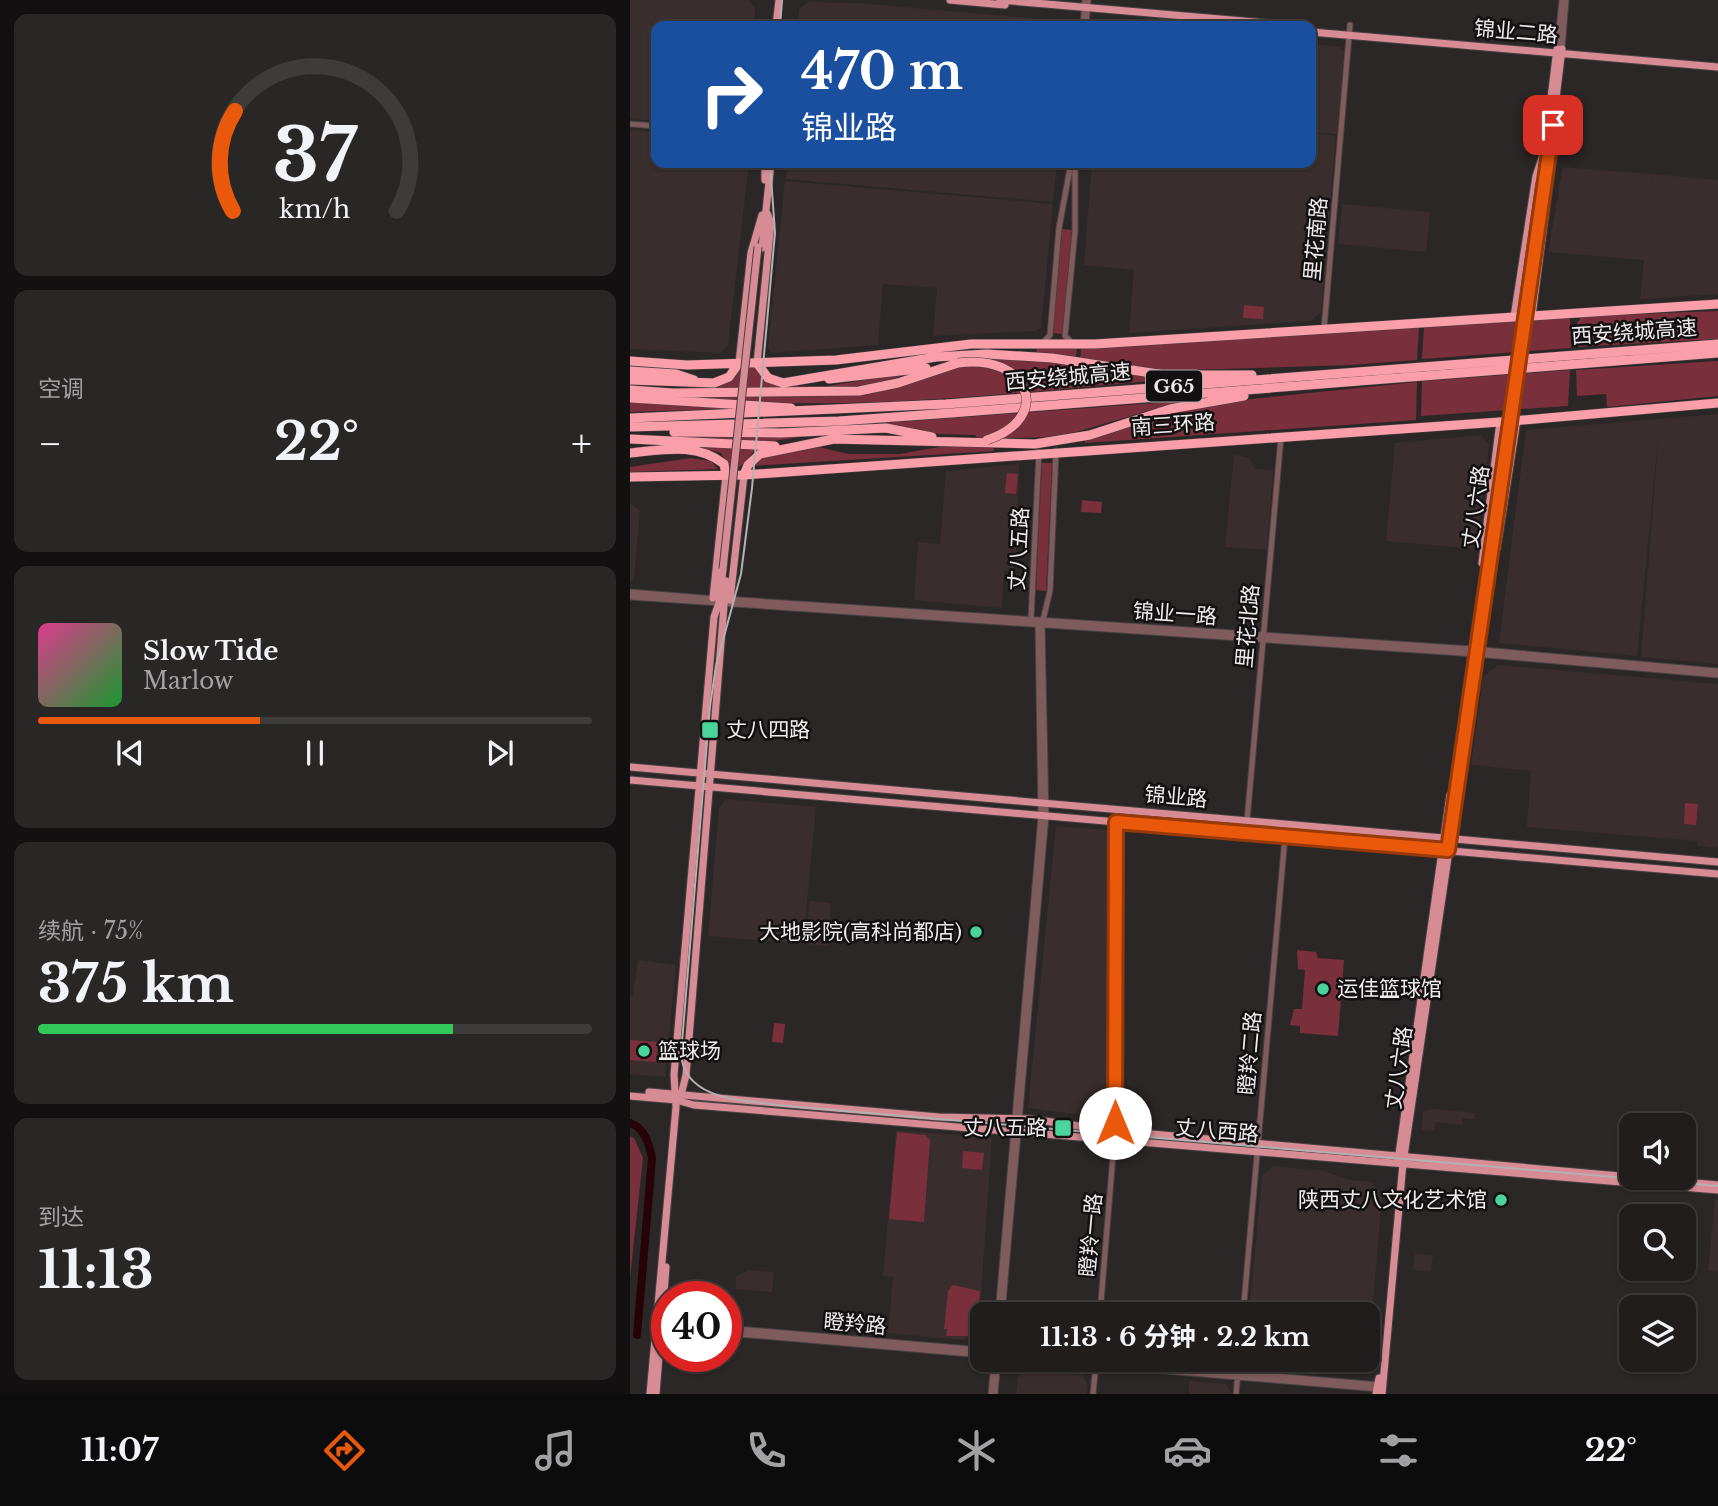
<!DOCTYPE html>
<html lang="zh">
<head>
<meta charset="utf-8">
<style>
	:root { --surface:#211d1d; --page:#292626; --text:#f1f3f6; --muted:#a2a2a4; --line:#3e3b3b; --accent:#ea580c }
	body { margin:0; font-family:"Libre Baskerville","Noto Sans SC",serif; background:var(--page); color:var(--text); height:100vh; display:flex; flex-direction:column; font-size:26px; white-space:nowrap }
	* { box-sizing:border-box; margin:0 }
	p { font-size:23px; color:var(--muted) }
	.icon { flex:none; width:38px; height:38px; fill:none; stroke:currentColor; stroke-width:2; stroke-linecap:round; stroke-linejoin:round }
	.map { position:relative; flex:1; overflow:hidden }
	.panel { display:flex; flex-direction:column; gap:14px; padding:14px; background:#121010; width:630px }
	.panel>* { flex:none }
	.top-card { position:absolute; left:21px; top:21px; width:665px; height:147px; border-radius:14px; box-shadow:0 2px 5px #0004,0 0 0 2px var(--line); background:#1a4fa0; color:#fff; overflow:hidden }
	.fabs { position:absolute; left:989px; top:1113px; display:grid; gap:14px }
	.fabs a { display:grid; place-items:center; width:77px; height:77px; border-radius:14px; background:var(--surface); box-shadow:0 2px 5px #0004,0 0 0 2px var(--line); font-size:35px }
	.speed { position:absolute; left:21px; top:1281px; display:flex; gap:14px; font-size:35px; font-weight:700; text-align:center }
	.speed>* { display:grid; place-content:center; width:91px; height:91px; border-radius:50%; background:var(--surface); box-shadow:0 2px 5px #0004,0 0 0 2px var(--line); line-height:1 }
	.speed .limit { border:10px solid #d22; background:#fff; color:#111 }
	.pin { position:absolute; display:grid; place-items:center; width:60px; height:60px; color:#fff; margin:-30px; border-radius:14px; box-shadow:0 4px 10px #0006 }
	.me { position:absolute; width:77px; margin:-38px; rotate:0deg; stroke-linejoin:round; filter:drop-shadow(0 0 5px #0008) }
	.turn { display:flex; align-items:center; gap:24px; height:147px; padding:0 35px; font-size:32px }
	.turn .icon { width:91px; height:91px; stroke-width:2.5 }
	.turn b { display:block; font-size:49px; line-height:60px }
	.big { font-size:52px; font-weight:700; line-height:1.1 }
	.panel .tile { flex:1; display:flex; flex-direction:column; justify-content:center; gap:10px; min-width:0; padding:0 24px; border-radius:14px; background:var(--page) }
	.panel .dial { align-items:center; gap:0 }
	.dial svg { height:182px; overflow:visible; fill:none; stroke:var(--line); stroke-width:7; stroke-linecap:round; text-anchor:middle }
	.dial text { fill:var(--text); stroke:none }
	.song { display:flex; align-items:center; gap:21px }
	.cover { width:84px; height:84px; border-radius:10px; background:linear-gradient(135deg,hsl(330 70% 55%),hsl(130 70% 35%)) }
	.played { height:7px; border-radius:4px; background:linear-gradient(90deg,var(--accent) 40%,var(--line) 40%) }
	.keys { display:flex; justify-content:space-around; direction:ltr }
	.heat { display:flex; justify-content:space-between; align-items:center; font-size:38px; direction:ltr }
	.charge { height:10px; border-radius:5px; background:linear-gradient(90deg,#34c759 75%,var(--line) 0) }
	.trip { position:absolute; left:340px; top:1302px; width:410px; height:70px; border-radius:14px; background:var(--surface); box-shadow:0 2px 5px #0004,0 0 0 2px var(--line); font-weight:700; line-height:70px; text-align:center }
	.menu { display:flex; height:112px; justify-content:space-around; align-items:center; background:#0d0c0c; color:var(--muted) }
	.menu .icon { width:49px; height:49px }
	.menu .on { color:var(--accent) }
	.menu b { font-size:32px; color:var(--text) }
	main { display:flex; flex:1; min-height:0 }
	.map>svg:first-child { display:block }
	.built { fill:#392d2e }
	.green { fill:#7a2f3c }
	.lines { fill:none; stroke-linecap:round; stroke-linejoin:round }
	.river { stroke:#280209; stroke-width:8 }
	.minor-casing { stroke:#474243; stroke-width:7 }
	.major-casing { stroke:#474243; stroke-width:9 }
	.highway-casing { stroke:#474243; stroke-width:10 }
	.minor { stroke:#805b5e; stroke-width:5 }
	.major { stroke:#d78b94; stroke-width:7 }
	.highway { stroke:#fa9ea9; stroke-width:9 }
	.tram { stroke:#b5b0b1; stroke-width:2 }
	.major-bridge-casing { stroke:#474243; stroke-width:9; stroke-linecap:butt }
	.highway-bridge-casing { stroke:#474243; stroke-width:10; stroke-linecap:butt }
	.major-bridge { stroke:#d78b94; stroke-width:7 }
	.highway-bridge { stroke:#fa9ea9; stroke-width:9 }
	.route-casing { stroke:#983908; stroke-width:18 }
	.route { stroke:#ea580c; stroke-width:12 }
	.poi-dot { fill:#4ad49c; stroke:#121010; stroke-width:2.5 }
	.labels { text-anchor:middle; stroke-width:5; stroke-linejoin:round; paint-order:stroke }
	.shield { fill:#121010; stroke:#ada9aa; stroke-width:2 }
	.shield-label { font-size:19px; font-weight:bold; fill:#efebec }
	.street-label { font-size:21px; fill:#efebec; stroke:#121010 }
	.poi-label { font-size:21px; fill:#efebec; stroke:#121010; text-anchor:start }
</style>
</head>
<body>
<main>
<section class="panel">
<div class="tile dial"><svg viewBox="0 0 100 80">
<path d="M14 69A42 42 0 1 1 86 69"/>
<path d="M14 69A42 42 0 0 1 15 25" stroke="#ea580c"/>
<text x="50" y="56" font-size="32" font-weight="700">37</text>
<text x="50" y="72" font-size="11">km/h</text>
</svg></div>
<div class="tile"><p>空调</p>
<div class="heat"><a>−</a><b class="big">22°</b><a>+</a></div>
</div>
<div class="tile">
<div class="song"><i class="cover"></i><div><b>Slow Tide</b><p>Marlow</p></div></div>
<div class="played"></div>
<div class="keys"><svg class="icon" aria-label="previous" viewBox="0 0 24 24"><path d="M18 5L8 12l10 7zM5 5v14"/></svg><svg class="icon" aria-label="pause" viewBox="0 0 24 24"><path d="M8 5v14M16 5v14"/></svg><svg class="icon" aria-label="next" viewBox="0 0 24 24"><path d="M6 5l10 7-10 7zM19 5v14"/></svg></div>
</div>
<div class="tile"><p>续航 · 75%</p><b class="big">375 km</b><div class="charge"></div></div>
<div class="tile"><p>到达</p><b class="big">11:13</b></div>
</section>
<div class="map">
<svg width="1088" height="1394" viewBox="0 0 1088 1394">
	<rect width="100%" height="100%" fill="#2c2727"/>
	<path class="built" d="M0 0H118L125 8 124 26H26V121L0 119Z
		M179 2 227 3 401 18 417 24 437 26H168L169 9Z
		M681 44 709 47 714 52 707 134 681 132Z
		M0 129 26 132V163H119L98 344 91 353 0 349Z
		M681 133 706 136 691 313 680 321 499 333 504 270 454 265 462 163H681Z
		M157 163H427L423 202 156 179Z
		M933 167 1021 174V182L1022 174 1088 180V294L1010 299 1014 260 918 252Z
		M155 181 423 204 411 328 406 331 303 336 307 288 253 284 248 345 141 353 138 347Z
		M712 204 800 212 796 252 708 244Z
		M1088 414V664L1011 657 1029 430 1007 656 869 643 896 430Z
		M851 435 859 445 846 549 756 541 765 443Z
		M604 455 618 457 625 469 643 470 637 550 595 547Z
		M389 464 386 550 383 571H374L372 608 284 600 288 542 310 544 316 471Z
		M0 504 10 510 4 579 0 582Z
		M868 665 1088 684V848L1068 846V841L897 827 901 771 841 765 853 677Z
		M96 799 186 807 173 944 78 936 89 808Z
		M426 826 477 830 480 840 478 1118 398 1108Z
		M179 901 201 903 197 946 176 944Z
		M8 960 46 965 35 1077 0 1074V997L3 996Z
		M802 1109 845 1113 844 1119 833 1118 832 1125 805 1122 804 1131 792 1130 793 1112Z
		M266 1130 362 1138 348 1335 332 1340 258 1333 263 1277 253 1276Z
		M644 1166 693 1171 720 1180 741 1182 752 1195 738 1362 726 1374 623 1365 619 1360H737V1314H619L632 1176Z
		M1085 1200H1088V1272L1078 1271Z
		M785 1254 803 1255 801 1272 783 1270Z
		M118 1270 144 1272 142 1292 106 1289V1277Z
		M396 1371 452 1375 458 1386 457 1394H386L388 1377Z
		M559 1381 596 1384 602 1394H559Z"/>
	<path class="green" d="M432 229 442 230 433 334 422 333Z
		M614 305 634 307 633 319 613 318Z
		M1088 311V339L946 347 947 323 952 316Z
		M940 318 941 348 792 359 794 327Z
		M786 327 789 328 787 360 720 365 525 371 450 359 451 349Z
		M407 349H447L444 372 458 376 471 375 472 369 543 379C381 393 215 414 52 397L230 392 335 356 405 358Z
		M1088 361V396L977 407 976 394 947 396 946 370Z
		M111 368H125L138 382 156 386H198L278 373C229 397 107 388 48 389 77 384 90 394 111 368Z
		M940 370 938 406 791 416 792 381Z
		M787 382 786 420 455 443V438L573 404Z
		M0 401 119 408 0 412Z
		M552 401 446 432 418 437 348 439 345 435 310 434 239 424Z
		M174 436C138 444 106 443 69 437Z
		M65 446 126 449 110 467 98 464 91 453Z
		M363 446 364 451 121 466 132 457 189 447 218 454H270L309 447Z
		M61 458 81 461 88 469 0 472V467Z
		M412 463H422L416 591 406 590Z
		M377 473 388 474 386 494 375 493Z
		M452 500 472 502 471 513 451 512Z
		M1055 803 1068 804 1066 825 1054 824Z
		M667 950 686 952 688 958 714 960 708 1036 670 1033V1026L660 1025 664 1009H672L675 970 668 969Z
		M144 1023 155 1024 153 1043 142 1042Z
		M0 1040 28 1042 26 1062 0 1060Z
		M267 1132 295 1135 300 1140 294 1222 259 1219Z
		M0 1136 4 1138 13 1158 0 1278Z
		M333 1151 354 1153 352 1170 332 1168Z
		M323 1285 350 1291 347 1326 341 1336H316L317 1329H314L318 1291Z"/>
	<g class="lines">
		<path class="river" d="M0 1123C15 1128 19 1144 22 1158L7 1335"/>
		<g class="minor-casing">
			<path id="minor" d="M453 26 455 0
				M456 26 458 0
				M927 48 932 0
				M932 49 936 0
				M0 124 26 126
				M694 329 720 25
				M412 344 420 335 429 228 441 163
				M443 344 435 336 445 231V163
				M0 592 87 599
				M0 597 845 654 1088 675
				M96 599 842 649 1088 671
				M617 821 651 437
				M368 1314 411 816 408 624 401 619 409 452
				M372 1314 416 816 412 624 420 591 426 451
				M470 1314 485 1131 486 822
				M613 1314 655 837
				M96 1328 352 1350
				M96 1333 352 1355
				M407 1360 749 1389
				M461 1360 750 1385
				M361 1394 364 1360
				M365 1394 368 1360
				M463 1394 466 1363
				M606 1394 609 1360"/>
		</g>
		<g class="major-casing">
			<path id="major" d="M320 0 375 5
				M370 0 671 26
				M146 26 149 0
				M681 32 1088 67
				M914 155 927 49
				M919 155 932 49
				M135 163V180
				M132 248 141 163
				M902 316 922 163 920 152
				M884 317 906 176 914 152
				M109 363 121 253 132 215
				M127 363 141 223 137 213
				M867 548 887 420
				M852 563 870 422
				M83 598 96 475
				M100 600 114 475
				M841 658 857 559
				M0 767 1088 862
				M0 780 1088 874
				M19 1092 309 1117 401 1119 477 1130 1001 1177
				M51 1095 56 1075 96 581
				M0 1096 46 1100 64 1105 1088 1190
				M768 1161 820 795
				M1006 1178 1088 1185
				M20 1394 46 1107 44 1075 84 617 89 603 93 569
				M26 1394 36 1267
				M746 1394 749 1378
				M752 1394 773 1163 862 559"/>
		</g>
		<g class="highway-casing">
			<path id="highway" d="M0 361 57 365 206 360 341 344H465L1088 304
				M127 363 138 378 153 383 306 357 357 354 422 358 535 375H622
				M0 371 46 374 64 380
				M199 379 296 368
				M0 380 84 383 99 377 109 363
				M0 390 43 393 229 391 268 383 328 363
				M0 398 161 408
				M0 418 316 404 1088 344
				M0 427 209 421 321 413 1088 353
				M44 432 151 433 256 428 302 437
				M0 439 145 446
				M0 453C32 450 67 442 94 464L96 475
				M114 475 118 465 130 454 204 439 405 444 460 435 540 409 614 396
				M0 477 114 475 870 422 1088 403"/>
		</g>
		<use href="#minor" class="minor"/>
		<use href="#major" class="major"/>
		<use href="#highway" class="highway"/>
		<path class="tram" d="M150 26 152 0
			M140 163 145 233 122 488 111 574 86 666 80 706 51 1054C55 1103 119 1100 157 1106L1088 1186"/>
		<g class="major-bridge-casing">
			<path id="major-bridge" d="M857 559 910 183
				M862 559 915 183
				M93 569 128 247"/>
		</g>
		<g class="highway-bridge-casing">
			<path id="highway-bridge" d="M328 363C399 353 424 418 357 440"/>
		</g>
		<use href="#major-bridge" class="major-bridge"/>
		<use href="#highway-bridge" class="highway-bridge"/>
	</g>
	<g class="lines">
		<g class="route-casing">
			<path id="route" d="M485 1123 486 822 818 850 923 125"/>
		</g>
		<use href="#route" class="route"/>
	</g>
	<g class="poi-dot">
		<rect x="71" y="721" width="18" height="18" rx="3.5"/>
		<circle cx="346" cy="932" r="7"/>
		<circle cx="693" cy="989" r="7"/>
		<circle cx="14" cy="1051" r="7"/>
		<rect x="424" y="1119" width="18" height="18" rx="3.5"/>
		<circle cx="871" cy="1200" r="7"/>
	</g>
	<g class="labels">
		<rect class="shield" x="516" y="370.5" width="56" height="31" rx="5"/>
		<g class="shield-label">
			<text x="544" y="393">G65</text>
		</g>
		<g class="street-label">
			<text transform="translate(886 32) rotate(5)" y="7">锦业二路</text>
			<text transform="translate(686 239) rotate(-85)" y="7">里花南路</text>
			<text transform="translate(1004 332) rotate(-4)" y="7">西安绕城高速</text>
			<text transform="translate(438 377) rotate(-5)" y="7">西安绕城高速</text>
			<text transform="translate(543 425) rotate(-4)" y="7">南三环路</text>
			<text transform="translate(846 507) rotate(-82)" y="7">丈八六路</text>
			<text transform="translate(389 549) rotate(-87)" y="7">丈八五路</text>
			<text transform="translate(545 614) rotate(4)" y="7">锦业一路</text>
			<text transform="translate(618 626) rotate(-85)" y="7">里花北路</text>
			<text transform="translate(546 797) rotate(5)" y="7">锦业路</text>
			<text transform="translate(620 1053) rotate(-85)" y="7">瞪羚二路</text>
			<text transform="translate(769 1068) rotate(-82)" y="7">丈八六路</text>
			<text transform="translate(587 1131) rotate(5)" y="7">丈八西路</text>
			<text transform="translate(461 1235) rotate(-85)" y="7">瞪羚一路</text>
			<text transform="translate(225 1324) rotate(5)" y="7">瞪羚路</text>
		</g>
		<g class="poi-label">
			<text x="96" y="737">丈八四路</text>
			<text x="332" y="939" text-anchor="end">大地影院(高科尚都店)</text>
			<text x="707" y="996">运佳篮球馆</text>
			<text x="28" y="1058">篮球场</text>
			<text x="417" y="1135" text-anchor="end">丈八五路</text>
			<text x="857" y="1207" text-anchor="end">陕西丈八文化艺术馆</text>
		</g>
	</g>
</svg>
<div class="fabs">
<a><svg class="icon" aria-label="sound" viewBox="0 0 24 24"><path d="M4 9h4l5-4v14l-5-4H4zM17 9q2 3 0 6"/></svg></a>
<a><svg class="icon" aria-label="search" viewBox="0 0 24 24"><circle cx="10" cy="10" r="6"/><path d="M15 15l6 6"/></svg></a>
<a><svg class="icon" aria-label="layers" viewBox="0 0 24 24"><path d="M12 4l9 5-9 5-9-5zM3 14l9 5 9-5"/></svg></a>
</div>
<div class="speed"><div class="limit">40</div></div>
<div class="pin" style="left:923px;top:125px;background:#d93025"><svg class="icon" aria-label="arrive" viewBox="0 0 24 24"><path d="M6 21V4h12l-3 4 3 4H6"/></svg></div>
<svg class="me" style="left:485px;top:1123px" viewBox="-20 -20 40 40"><circle r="19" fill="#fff"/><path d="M0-13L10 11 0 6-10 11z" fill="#ea580c"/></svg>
<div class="trip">11:13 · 6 分钟 · 2.2 km</div>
<div class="top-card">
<div class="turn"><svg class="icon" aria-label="right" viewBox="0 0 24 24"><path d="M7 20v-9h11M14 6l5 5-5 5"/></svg><div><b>470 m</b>锦业路</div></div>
</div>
</div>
</main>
<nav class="menu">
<b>11:07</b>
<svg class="icon on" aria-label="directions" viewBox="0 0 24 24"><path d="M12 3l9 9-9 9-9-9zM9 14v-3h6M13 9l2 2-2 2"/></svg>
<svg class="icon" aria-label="music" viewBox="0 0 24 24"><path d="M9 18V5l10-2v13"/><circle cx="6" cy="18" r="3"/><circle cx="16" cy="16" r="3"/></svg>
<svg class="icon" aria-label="phone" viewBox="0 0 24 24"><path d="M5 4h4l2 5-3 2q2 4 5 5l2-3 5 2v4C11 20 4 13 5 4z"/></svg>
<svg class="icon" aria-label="climate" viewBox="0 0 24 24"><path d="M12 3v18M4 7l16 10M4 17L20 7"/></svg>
<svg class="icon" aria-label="car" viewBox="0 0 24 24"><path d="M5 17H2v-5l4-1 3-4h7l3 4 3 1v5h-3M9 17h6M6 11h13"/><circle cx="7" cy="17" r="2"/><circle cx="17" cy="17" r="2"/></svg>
<svg class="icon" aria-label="filters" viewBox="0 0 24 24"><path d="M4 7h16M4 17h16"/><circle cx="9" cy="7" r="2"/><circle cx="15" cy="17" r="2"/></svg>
<b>22°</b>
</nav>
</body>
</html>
